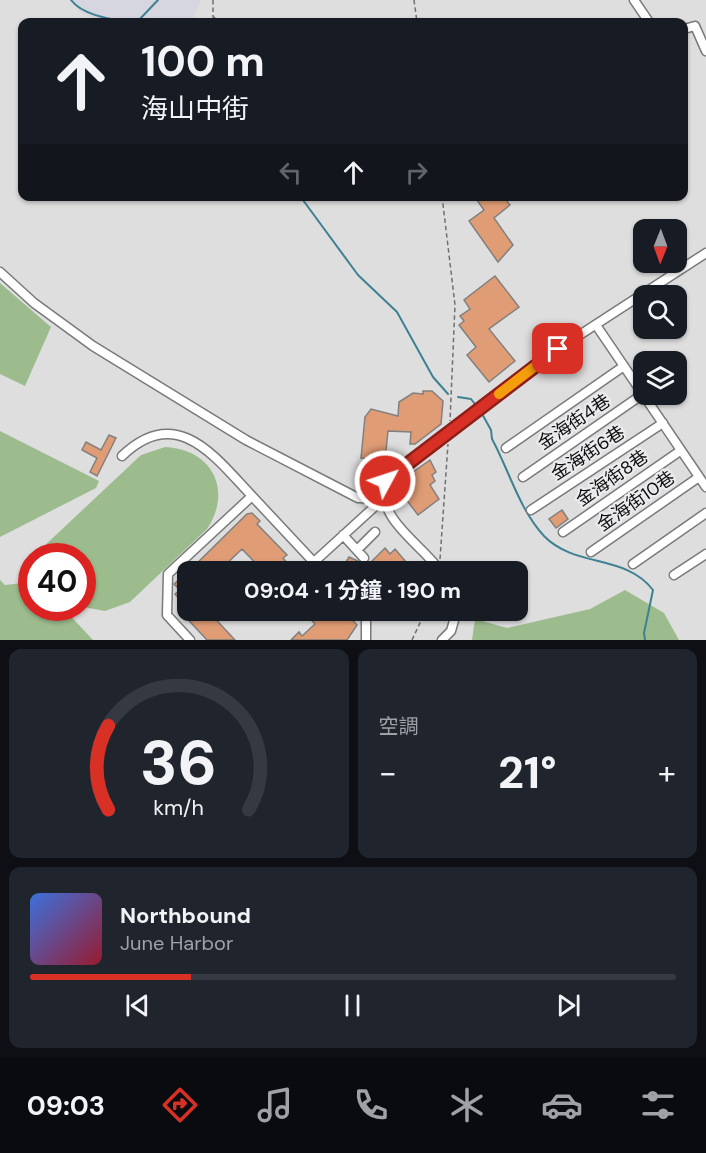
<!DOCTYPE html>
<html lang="zh-TW">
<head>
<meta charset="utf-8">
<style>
	:root { --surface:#171b24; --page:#20242c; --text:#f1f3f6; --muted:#9ea1a6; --line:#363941; --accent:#d93025 }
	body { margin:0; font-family:"DM Sans","Noto Sans TC",sans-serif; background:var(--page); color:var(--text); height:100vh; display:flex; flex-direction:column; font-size:22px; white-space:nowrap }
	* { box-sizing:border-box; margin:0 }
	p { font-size:20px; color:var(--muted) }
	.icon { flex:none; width:33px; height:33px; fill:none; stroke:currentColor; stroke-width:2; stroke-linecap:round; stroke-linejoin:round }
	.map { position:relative; height:640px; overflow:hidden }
	.panel { display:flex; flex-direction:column; gap:9px; padding:9px; background:#0d0f14; flex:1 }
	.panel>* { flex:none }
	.banner { position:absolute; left:18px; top:18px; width:670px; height:183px; border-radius:12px; box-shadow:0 2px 4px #0004; background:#171b24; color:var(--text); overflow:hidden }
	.needle { width:39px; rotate:181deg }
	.tools { position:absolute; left:633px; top:219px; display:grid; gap:12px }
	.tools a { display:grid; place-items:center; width:54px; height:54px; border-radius:12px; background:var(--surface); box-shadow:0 2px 4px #0004; font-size:30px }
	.speed { position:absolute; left:18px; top:543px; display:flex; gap:12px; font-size:30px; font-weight:700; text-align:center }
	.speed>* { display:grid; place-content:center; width:78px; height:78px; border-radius:50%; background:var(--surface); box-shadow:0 2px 4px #0004; line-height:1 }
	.speed .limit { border:9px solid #d22; background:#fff; color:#111 }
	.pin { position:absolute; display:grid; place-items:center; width:51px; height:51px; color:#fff; margin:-26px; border-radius:12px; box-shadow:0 3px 9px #0006 }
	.me { position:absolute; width:66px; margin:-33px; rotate:50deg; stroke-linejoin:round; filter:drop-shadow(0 0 4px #0008) }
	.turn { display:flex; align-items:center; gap:21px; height:126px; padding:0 24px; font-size:27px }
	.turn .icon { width:78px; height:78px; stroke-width:2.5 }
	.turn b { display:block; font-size:42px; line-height:51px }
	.lanes { display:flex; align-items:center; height:57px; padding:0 24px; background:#0003; justify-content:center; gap:30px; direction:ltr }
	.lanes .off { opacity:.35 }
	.big { font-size:45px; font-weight:700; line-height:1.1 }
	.panel .widget { flex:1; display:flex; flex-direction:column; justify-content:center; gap:9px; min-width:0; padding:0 21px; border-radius:12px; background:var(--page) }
	.panel .dial { align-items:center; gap:0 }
	.dial svg { height:156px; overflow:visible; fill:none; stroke:var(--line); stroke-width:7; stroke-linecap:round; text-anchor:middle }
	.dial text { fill:var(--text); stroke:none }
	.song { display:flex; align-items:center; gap:18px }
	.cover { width:72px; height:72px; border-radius:9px; background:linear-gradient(135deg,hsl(220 70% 55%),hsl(350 70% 35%)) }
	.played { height:6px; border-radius:3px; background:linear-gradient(90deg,var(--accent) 25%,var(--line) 25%) }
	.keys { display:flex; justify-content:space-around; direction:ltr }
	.heat { display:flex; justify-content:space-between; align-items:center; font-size:33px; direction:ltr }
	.panel .tiles { flex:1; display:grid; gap:9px; grid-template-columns:1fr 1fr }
	.widget:last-child { grid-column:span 2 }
	.trip { position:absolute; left:177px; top:561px; width:351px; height:60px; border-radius:12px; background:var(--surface); box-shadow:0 2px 4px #0004; font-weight:700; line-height:60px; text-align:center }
	.dock { display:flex; height:96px; justify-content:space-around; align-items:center; background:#090b0e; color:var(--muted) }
	.dock .icon { width:42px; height:42px }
	.dock .current { color:var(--accent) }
	.dock b { font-size:27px; color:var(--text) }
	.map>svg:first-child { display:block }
	.built { fill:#d5d6df }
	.green { fill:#9dbc8e }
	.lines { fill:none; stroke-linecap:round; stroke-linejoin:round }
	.stream { stroke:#3e8192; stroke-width:2 }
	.building { fill:#df9c75; stroke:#82807f; stroke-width:1.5 }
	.minor-casing { stroke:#78797a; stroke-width:11 }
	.path { stroke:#707070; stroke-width:1.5; stroke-dasharray:4.5 3; stroke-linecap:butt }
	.minor { stroke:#fff; stroke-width:8 }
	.route-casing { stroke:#8d1f18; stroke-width:15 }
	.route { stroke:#d93025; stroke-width:10 }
	.slow { stroke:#f59e0b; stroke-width:10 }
	.labels { text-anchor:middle; stroke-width:4.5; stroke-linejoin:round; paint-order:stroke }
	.street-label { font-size:18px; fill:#0e0e0e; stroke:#ebebed }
</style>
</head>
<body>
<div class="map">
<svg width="706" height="640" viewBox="0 0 706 640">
	<rect width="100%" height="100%" fill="#dededf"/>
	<path class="built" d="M71 0H201L191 22H103L80 12Z"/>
	<path class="green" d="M0 283 51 327 25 386 0 374Z
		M0 431 99 481 96 488 0 537Z
		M165 447C212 449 233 490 207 529L130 602 105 611 83 607 82 556H52V552L48 556 41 549 141 455Z
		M0 580 5 585 31 582 32 608H63L93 640H0Z
		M625 590 664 613 679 640H472L475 619 507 628 590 609Z"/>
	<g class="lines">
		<path class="stream" d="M71 0C82 15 110 19 127 22
			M137 22 158 0
			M300 196 358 275 397 312 433 377 448 394
			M458 397 471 399 478 408
			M481 412 491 430 492 439C509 470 519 509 544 536 575 568 626 554 653 590L644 633 645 640"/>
	</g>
	<path class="building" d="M474 196H503L510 205 494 218 513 245 498 262 469 221 484 210Z
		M495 276 519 307 489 329 515 361 489 382 467 355 476 347 459 325 464 321 460 316 470 309 464 300Z
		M423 391H432L443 401 441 424 415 444H410L411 432 388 431 385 460 361 458 365 417 371 409 398 416 399 402 413 393 423 394Z
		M109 435 116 438 97 476 90 472 97 458 82 450 86 442 101 450Z
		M430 460 436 472 432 475 435 481 430 485 439 499 418 515 395 485Z
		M562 510 568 519 556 528 549 519Z
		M252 513 260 521 257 524 287 555 283 558 295 572H264L242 549 218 572H188L247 514Z
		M385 548 390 554 395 549 412 569 409 572H361Z
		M349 557 358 561 361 572H340Z
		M188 572V610H207L235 640H207L179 610 184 604 175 594 180 590 174 584Z
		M302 610H323L326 614 329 610H343L357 625 347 640H291L299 632 302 636 315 624Z"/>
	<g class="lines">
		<g class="minor-casing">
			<path id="minor" d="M634 0 649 22
				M684 29 695 26 706 51
				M0 272 34 303 93 346 246 440 358 498 383 499
				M596 325 706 487
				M506 448 624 366
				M122 456C177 403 215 457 252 496
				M523 477 643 394
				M531 510 663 423
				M563 532 680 451
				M343 535 364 558
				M357 550 375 532
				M591 552 699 477
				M314 562 383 499
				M633 564 706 513
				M441 572C421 543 376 520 385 481L558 349 706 253
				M674 575 706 554
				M360 610 366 618V640
				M190 640 167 615 168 574 252 496 323 572
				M442 640 451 631 457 610"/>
		</g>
		<path class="path" d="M213 0V17L224 22
			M414 0 417 22
			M442 196 455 305 450 421
			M440 559 448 444
			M412 640 426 610"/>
		<use href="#minor" class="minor"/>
	</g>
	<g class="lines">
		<g class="route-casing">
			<path id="route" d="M385 481 558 349"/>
		</g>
		<use href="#route" class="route"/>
		<path class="slow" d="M499 394 534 367"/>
	</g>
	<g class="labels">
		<g class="street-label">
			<text transform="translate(574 422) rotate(-34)" y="6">金海街4巷</text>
			<text transform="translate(588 453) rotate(-33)" y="6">金海街6巷</text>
			<text transform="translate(612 478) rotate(-35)" y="6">金海街8巷</text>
			<text transform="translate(636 501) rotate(-35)" y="6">金海街10巷</text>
		</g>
	</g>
</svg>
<div class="tools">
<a><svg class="needle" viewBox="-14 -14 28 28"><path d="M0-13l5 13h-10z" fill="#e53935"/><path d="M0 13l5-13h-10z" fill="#9ea1a6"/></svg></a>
<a><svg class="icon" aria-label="search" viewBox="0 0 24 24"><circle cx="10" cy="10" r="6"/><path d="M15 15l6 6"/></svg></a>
<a><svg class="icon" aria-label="layers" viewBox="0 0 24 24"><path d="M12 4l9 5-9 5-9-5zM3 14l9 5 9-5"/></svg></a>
</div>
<div class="speed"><div class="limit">40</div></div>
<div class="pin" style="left:558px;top:349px;background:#d93025"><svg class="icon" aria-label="arrive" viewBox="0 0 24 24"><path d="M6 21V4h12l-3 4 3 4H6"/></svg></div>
<svg class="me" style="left:385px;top:481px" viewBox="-20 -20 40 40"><circle r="17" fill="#d93025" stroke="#fff" stroke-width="3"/><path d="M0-11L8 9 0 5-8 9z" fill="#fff"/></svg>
<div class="trip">09:04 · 1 分鐘 · 190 m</div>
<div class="banner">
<div class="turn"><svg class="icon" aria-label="ahead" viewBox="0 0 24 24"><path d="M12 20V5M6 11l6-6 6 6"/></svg><div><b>100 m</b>海山中街</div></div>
<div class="lanes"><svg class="icon off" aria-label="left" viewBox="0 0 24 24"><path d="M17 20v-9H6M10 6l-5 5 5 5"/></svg><svg class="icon" aria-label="ahead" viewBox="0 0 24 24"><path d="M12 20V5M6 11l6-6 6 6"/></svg><svg class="icon off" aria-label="right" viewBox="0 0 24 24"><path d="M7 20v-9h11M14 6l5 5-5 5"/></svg></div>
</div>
</div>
<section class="panel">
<div class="tiles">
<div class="widget dial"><svg viewBox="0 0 100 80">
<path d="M14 69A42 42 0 1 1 86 69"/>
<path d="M14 69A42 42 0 0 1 14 26" stroke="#d93025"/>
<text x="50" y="56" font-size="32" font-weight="700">36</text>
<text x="50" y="72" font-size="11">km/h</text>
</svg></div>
<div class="widget"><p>空調</p>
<div class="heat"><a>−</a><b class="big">21°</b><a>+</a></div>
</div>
<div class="widget">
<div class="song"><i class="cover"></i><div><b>Northbound</b><p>June Harbor</p></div></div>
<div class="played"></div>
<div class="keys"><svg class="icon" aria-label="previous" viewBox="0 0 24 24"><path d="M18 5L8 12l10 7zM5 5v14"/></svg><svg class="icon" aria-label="pause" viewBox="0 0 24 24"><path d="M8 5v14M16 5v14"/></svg><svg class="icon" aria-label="next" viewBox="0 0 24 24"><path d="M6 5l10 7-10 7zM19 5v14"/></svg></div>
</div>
</div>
</section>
<nav class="dock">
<b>09:03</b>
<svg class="icon current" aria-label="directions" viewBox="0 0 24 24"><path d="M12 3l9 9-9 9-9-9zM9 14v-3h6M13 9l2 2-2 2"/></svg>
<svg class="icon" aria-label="music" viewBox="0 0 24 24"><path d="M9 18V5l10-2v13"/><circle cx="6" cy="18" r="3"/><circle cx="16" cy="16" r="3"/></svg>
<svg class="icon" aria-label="phone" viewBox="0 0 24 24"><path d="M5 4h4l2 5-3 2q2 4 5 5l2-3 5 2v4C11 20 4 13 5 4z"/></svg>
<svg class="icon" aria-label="climate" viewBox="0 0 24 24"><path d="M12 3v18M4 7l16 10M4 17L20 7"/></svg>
<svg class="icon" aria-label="car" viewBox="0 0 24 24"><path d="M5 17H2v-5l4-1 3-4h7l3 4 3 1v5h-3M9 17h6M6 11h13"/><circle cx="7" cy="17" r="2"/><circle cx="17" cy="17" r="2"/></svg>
<svg class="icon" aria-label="filters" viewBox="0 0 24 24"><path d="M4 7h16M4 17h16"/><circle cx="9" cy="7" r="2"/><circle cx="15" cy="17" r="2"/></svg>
</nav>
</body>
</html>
